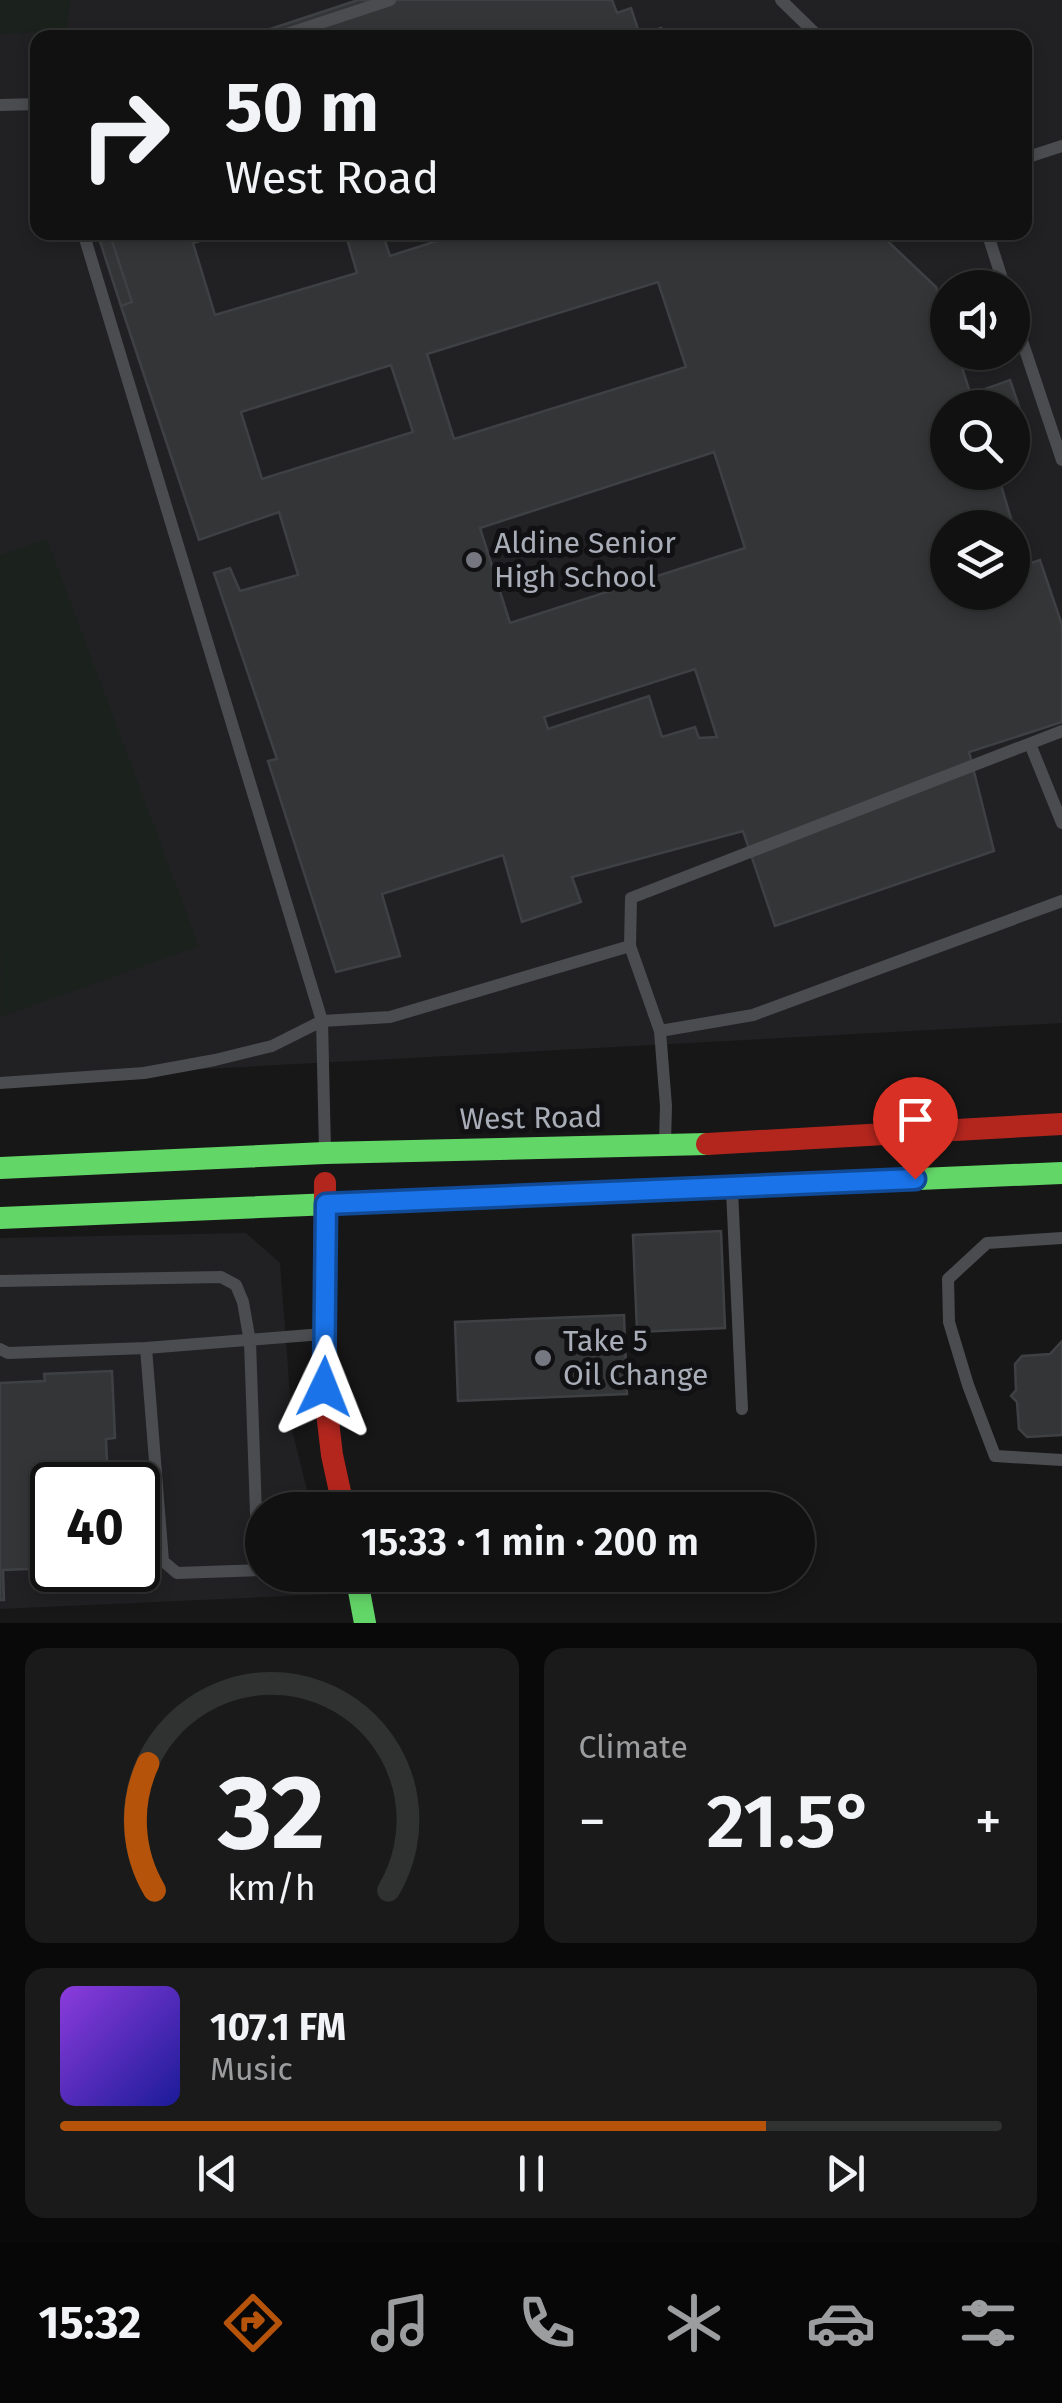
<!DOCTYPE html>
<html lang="en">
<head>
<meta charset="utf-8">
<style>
	:root { --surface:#111; --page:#1a1a1a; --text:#f1f3f6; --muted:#9c9d9f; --line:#303131; --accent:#b45309 }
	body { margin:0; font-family:"Fira Sans",sans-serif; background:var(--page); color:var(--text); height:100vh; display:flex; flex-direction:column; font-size:38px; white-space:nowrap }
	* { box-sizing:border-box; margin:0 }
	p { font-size:32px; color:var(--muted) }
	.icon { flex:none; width:55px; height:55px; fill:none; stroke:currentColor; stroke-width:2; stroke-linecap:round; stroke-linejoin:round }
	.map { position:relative; height:1623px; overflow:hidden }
	.details { display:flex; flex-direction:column; gap:25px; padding:25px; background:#090909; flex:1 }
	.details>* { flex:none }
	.top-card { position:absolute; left:30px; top:30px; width:1002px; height:210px; border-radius:20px; box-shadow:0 5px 15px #0003,0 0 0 2px var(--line); background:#111; color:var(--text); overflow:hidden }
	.buttons { position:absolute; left:930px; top:270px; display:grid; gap:20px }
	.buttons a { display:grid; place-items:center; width:100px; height:100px; border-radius:50%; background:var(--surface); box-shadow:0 5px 15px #0003,0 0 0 2px var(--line); font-size:50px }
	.speed { position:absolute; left:30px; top:1462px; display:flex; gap:20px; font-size:50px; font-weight:700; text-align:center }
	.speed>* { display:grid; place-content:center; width:130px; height:130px; border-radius:50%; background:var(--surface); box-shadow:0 5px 15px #0003,0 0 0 2px var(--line); line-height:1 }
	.speed .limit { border:5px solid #111; border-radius:15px; background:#fff; color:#111 }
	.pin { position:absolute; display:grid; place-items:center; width:85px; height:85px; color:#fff; margin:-102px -42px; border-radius:50% 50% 50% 0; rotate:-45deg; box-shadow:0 0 10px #0007 }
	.pin .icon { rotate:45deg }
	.me { position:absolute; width:110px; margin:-55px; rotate:2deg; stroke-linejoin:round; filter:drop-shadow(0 0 8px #0008) }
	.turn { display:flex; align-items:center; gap:35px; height:210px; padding:0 30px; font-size:45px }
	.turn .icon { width:130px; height:130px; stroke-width:2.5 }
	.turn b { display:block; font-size:70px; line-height:85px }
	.big { font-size:75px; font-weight:600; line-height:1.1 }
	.details .widget { flex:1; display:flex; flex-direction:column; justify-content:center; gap:15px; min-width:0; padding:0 35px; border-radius:20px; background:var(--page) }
	.details .dial { align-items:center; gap:0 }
	.dial svg { height:260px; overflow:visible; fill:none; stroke:var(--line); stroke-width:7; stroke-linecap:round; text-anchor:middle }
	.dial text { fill:var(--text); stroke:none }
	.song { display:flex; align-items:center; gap:30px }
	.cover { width:120px; height:120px; border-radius:15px; background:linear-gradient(135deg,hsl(270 70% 55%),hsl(240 70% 35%)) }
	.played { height:10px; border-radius:5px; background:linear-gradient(90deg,var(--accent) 75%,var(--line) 75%) }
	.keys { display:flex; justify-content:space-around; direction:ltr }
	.heat { display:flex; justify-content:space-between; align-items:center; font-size:55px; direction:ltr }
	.details .tiles { flex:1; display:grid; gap:25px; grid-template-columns:1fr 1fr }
	.widget:last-child { grid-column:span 2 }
	.trip { position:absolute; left:245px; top:1492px; width:570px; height:100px; border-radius:50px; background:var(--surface); box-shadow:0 5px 15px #0003,0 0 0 2px var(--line); font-weight:600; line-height:100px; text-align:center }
	.dock { display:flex; height:160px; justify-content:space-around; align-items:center; background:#070707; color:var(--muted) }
	.dock .icon { width:70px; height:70px }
	.dock .selected { color:var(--accent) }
	.dock b { font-size:45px; color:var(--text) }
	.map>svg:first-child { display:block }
	.built { fill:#212124; fill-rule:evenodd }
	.green { fill:#1b211c }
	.building { fill:#343537; stroke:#3f4043; stroke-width:2.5; fill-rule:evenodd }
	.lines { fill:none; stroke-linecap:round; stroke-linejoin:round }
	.lane { stroke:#4b4c50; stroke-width:12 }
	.fast { stroke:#63d668; stroke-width:22 }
	.jam { stroke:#b3261e; stroke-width:22 }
	.route-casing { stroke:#114b97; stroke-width:25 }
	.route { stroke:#1a73e8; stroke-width:18 }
	.poi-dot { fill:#757880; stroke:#111113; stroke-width:4 }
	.labels { text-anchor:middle; stroke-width:10; stroke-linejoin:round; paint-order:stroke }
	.poi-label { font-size:30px; fill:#a8adb8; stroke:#111113; text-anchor:start }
	.street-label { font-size:30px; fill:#a8adb8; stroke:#111113 }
</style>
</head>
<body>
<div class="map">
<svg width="1062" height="1623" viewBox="0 0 1062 1623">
	<rect width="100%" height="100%" fill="#171717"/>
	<path class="built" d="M0 0H1062V1023L0 1080ZM38 38H1025V232H38ZM948 288H1012V352H948ZM948 408H1012V472H948ZM948 528H1012V592H948Z
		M246 1233 280 1263 293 1434 312 1510H262V1575H328L333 1594 0 1609V1238ZM52 1485H138V1570H52Z"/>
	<path class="green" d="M0 0H71L66 31 0 34Z
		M47 539 199 946 1 1017 0 555Z"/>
	<path class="building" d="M358 0H397L282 38H243Z
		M397 0H612L617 13 631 8 640 35 661 28 671 38H282Z
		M97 232H109L132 302 121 306Z
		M109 232H229L193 243 215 315 357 273 345 232H382L390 256 465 232H878L936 287 948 322V352H957L975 408H948V472H997L1025 565 1040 560 1062 625V722L969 752 994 851 775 926 743 831 572 877 581 902 522 922 503 855 382 894 400 956 336 972 268 761 277 759 214 573 230 568 240 591 298 575 279 512 199 540 121 306 132 302ZM658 282 686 367 454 439 427 354ZM391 365 413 432 262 479 241 412ZM714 452 745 548 510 623 480 528ZM948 528H1012V592H948ZM695 669 717 737 699 738 695 727 662 737 649 696 548 729 544 717Z
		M1010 380 1029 436 1012 442V408H975L971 394Z
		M721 1231 725 1328 637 1332 633 1235Z
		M624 1315 627 1394 458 1401 455 1322Z
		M1062 1341V1435L1027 1437 1019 1429 1017 1402 1011 1396 1016 1390 1015 1364 1022 1356 1050 1354Z
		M112 1371 115 1438 106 1439 108 1485H52V1568L3 1570 4 1600H0V1383L45 1381 44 1374Z"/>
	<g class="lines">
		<path class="lane" d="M781 0 820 38
			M275 38 390 0
			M0 105 38 104
			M1025 158 1062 146
			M83 232 322 1021 325 1150
			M987 232 1005 288
			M1012 311 1062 460
			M1030 744 1062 823
			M660 1031 753 1015 1062 901
			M0 1083 144 1073 215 1060 272 1046 322 1021 390 1017 630 946
			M665 1142 666 1106 660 1031 630 946 631 898 1062 731
			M732 1190 742 1409
			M1062 1238 987 1243 948 1279 949 1322 968 1385 995 1456 1062 1460
			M0 1281 221 1277 236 1285 243 1302 250 1342 258 1570
			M146 1348 323 1334
			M0 1349 8 1353 146 1348 163 1561 177 1573 262 1570"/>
		<path class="fast" d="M0 1168 325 1153 707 1144
			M0 1218 1062 1173
			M356 1575 365 1623"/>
		<path class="jam" d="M707 1144 1062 1124
			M325 1183 324 1387 332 1455 344 1510"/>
	</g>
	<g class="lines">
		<g class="route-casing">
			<path id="route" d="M324 1387 326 1204 915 1179"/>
		</g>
		<use href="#route" class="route"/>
	</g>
	<g class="poi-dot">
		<circle cx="474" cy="560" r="10"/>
		<circle cx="543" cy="1358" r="10"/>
	</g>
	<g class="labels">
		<g class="poi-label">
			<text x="494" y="553">Aldine Senior<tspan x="494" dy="34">High School</tspan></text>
			<text x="563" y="1351">Take 5<tspan x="563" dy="34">Oil Change</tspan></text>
		</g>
		<g class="street-label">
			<text transform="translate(531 1118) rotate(-1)" y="10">West Road</text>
		</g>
	</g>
</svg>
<div class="buttons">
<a><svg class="icon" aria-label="sound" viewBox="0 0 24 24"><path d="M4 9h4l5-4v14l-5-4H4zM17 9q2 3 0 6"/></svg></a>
<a><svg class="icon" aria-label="search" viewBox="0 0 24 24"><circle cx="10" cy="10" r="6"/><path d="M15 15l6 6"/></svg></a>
<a><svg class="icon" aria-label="layers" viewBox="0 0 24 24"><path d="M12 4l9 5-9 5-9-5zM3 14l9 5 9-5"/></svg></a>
</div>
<div class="speed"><div class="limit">40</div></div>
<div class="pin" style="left:915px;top:1179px;background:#d93025"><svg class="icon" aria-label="arrive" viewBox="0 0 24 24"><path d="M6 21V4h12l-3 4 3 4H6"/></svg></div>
<svg class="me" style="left:324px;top:1387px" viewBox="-20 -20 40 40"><path d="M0-17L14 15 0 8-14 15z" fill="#1a73e8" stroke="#fff" stroke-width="4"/></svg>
<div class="trip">15:33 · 1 min · 200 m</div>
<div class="top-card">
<div class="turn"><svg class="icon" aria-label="right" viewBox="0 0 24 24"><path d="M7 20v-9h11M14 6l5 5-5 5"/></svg><div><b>50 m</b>West Road</div></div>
</div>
</div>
<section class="details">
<div class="tiles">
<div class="widget dial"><svg viewBox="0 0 100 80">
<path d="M14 69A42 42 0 1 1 86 69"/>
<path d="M14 69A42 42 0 0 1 12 30" stroke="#b45309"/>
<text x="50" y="56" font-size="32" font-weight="700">32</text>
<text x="50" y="72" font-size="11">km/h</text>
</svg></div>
<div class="widget"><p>Climate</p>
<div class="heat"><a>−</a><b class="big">21.5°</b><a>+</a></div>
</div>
<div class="widget">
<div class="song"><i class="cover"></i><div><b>107.1 FM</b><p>Music</p></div></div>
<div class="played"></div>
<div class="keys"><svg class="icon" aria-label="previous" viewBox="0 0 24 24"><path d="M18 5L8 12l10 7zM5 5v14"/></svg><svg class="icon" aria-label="pause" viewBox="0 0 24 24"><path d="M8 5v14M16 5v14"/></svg><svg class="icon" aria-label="next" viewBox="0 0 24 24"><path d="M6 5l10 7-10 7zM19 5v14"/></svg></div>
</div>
</div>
</section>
<nav class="dock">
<b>15:32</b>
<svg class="icon selected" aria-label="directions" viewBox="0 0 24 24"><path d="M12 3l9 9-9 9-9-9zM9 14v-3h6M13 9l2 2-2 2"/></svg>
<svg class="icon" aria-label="music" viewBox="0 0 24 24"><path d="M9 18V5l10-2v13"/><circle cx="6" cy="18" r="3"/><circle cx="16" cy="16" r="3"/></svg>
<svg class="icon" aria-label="phone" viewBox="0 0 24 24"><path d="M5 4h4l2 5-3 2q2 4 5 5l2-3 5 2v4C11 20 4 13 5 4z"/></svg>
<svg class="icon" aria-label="climate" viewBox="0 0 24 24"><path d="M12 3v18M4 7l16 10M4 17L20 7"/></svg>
<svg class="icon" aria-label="car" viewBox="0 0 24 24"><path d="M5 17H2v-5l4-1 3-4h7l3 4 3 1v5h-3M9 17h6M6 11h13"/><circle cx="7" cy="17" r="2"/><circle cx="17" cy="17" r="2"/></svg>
<svg class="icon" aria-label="filters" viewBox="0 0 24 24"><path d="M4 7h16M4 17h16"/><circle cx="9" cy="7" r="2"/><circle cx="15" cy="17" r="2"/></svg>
</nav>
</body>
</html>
